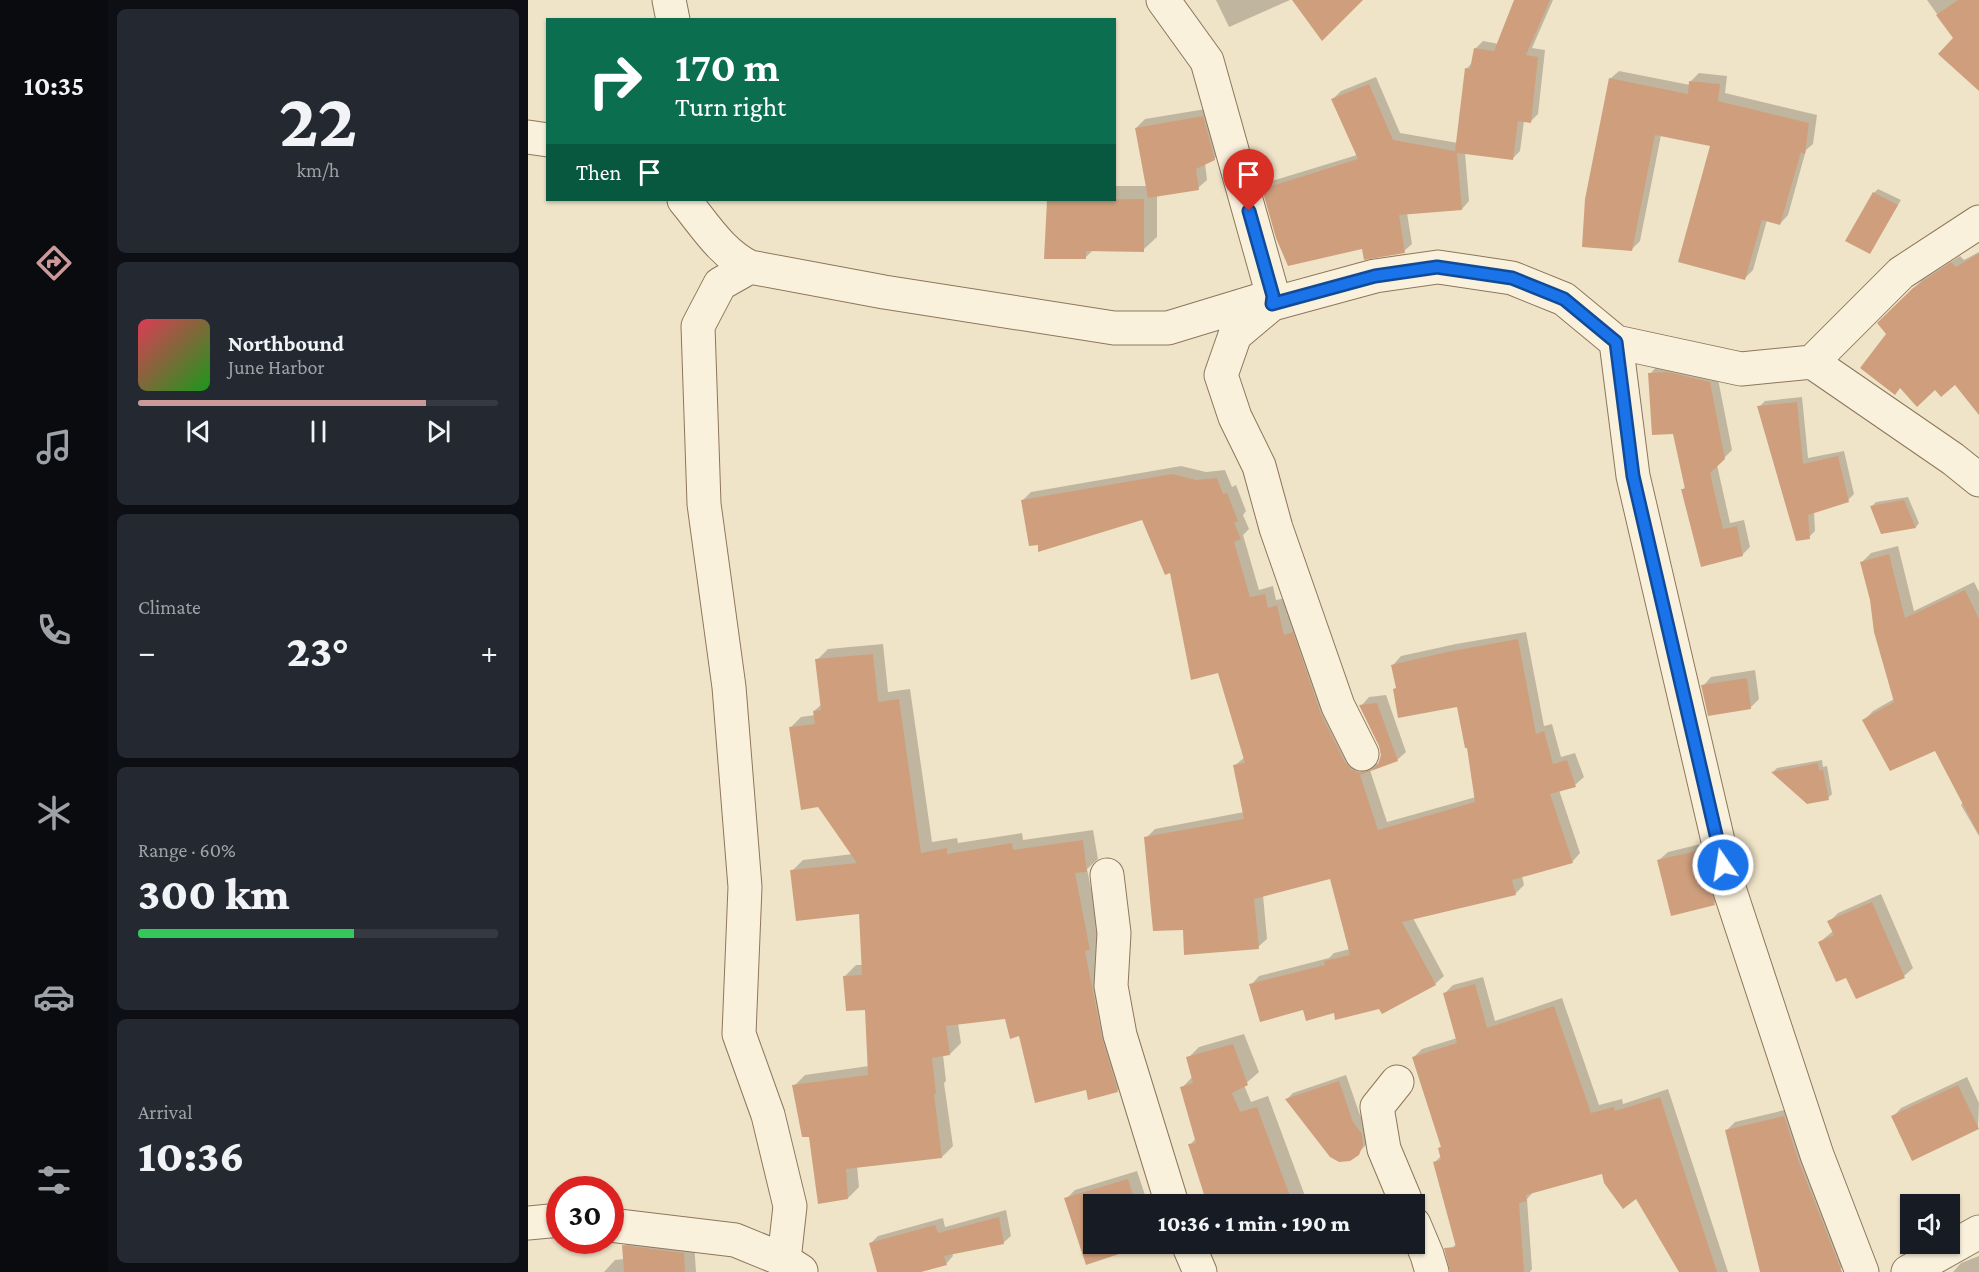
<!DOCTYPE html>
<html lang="en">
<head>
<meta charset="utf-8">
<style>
	:root { --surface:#171b24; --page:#242831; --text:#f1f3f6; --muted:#9ea1a6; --line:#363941; --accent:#cc999b }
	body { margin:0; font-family:"Crimson Pro",serif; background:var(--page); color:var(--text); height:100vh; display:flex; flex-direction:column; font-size:22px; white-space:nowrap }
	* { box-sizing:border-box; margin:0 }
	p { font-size:20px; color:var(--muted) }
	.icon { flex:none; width:33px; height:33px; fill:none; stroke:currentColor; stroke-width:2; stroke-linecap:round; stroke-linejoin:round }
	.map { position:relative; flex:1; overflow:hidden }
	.details { display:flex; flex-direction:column; gap:9px; padding:9px; background:#0d0f14; width:420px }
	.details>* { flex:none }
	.hud { position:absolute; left:18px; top:18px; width:570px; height:183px; border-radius:0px; box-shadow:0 2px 4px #0004; background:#0b6e4f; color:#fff; overflow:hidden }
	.buttons { position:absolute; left:1372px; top:1194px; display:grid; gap:12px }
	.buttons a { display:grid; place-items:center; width:60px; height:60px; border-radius:0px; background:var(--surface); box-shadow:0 2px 4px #0004; font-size:30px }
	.speed { position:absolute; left:18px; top:1176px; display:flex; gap:12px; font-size:30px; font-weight:700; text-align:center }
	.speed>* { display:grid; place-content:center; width:78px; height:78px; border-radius:50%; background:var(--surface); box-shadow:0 2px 4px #0004; line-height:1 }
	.speed .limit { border:9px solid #d22; background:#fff; color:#111 }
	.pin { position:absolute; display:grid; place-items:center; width:51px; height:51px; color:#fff; margin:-62px -26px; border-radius:50% 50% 50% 0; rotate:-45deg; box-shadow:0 0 6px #0007 }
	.pin .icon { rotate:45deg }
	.me { position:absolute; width:66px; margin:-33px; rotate:347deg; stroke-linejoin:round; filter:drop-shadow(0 0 4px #0008) }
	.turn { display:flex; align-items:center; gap:21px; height:126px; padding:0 30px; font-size:27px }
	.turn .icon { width:78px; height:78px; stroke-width:2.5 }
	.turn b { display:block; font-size:42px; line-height:51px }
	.then { display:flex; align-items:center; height:57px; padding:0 30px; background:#0003; gap:12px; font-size:22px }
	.big { font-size:45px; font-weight:800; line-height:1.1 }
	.details .widget { flex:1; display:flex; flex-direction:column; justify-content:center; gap:9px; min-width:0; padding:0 21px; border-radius:9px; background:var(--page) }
	.details .dial { align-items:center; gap:0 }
	.dial b { font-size:78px; line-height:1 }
	.song { display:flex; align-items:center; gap:18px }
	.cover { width:72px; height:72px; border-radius:9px; background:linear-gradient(135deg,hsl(350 70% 55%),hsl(120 70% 35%)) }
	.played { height:6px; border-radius:3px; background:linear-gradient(90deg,var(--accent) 80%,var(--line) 80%) }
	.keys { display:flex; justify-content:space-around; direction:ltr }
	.heat { display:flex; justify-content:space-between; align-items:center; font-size:33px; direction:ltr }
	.charge { height:9px; border-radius:4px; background:linear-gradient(90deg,#34c759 60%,var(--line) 0) }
	.trip { position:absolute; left:555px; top:1194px; width:342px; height:60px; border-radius:0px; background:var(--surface); box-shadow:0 2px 4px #0004; font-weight:800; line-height:60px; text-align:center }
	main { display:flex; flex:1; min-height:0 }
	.tabs { display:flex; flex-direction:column; width:108px; justify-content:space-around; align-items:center; background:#090b0e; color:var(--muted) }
	.tabs .icon { width:42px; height:42px }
	.tabs .current { color:var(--accent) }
	.tabs b { font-size:27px; color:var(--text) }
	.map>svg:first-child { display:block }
	.shadow { fill:#0003 }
	.building { fill:#cf9f7d }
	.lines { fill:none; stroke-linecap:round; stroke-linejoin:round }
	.minor-casing { stroke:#8d765c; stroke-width:35 }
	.minor { stroke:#faf1dc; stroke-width:33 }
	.route-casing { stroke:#114b97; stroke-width:15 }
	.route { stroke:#1a73e8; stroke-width:10 }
</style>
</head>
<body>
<main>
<nav class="tabs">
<b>10:35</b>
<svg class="icon current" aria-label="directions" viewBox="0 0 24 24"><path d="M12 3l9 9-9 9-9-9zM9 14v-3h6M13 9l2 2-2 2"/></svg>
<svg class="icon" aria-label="music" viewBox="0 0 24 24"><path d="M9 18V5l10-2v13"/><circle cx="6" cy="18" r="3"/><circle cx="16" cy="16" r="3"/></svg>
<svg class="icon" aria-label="phone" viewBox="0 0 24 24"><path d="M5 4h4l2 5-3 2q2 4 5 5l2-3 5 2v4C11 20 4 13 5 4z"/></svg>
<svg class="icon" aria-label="climate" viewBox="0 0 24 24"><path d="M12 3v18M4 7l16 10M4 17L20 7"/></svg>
<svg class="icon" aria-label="car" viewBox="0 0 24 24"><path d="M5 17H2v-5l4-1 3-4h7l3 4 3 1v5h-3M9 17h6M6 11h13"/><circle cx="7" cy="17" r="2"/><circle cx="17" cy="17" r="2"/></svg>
<svg class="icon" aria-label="filters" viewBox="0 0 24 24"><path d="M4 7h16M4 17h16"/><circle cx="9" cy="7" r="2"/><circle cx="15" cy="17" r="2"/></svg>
</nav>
<section class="details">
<div class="widget dial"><b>22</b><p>km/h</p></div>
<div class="widget">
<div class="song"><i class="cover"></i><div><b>Northbound</b><p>June Harbor</p></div></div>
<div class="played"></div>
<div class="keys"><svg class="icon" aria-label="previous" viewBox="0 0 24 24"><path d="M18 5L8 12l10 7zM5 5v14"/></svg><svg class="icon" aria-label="pause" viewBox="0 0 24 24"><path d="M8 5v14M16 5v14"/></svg><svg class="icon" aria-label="next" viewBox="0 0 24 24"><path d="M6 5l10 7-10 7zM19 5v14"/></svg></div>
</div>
<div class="widget"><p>Climate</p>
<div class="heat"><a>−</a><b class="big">23°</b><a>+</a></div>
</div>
<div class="widget"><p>Range · 60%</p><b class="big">300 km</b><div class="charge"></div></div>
<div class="widget"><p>Arrival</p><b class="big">10:36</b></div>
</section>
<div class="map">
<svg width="1451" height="1272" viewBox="0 0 1451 1272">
	<rect width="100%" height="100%" fill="#f0e4c8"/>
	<path class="shadow" d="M688 0H762L701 27Z
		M987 0H1025L1004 48 1017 50 1010 114 1002 122 996 121 992 151 985 158 937 153 941 201 934 209 879 213 884 244 876 251 835 247 736 189 744 181 829 155 805 99 813 91 848 77 872 133 930 143 938 69 945 62 947 49 955 41 971 44Z
		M1399 0H1451L1426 38Z
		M1091 71 1162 85 1163 81 1171 73 1199 76 1197 93 1289 115 1285 144 1278 150 1260 215 1252 224 1239 220 1225 270 1217 278 1184 145 1133 135 1112 241 1104 249 1082 79Z
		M684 108 695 150 686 159 677 163 679 180 670 188 629 195V237L615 250H565L557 258H517L520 200H586V186H619L608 128 617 119Z
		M1350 189 1373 200 1342 252 1346 193Z
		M1451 252V382L1428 383 1408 388 1373 387 1367 393 1360 334 1351 324 1394 280 1432 256 1436 260Z
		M1129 366 1189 374 1204 450 1189 465 1202 523 1216 520 1222 547 1214 555 1154 490 1158 486 1147 432 1122 374Z
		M1274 397 1280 458 1316 451 1326 494 1320 500 1286 511 1287 531 1281 537 1231 407 1237 401Z
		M653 466 678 472 697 470 704 487 708 485 718 511 715 515 721 529 715 535 731 590 745 586 748 600 758 598 764 627 773 625 842 765 852 763 854 755 852 745 833 706 841 697 858 695 878 752 869 760 842 770 859 822 948 797 941 746 930 706 870 687 865 665 873 656 928 644 998 632 1016 726 1024 724 1033 757 1047 753 1056 777 1047 785 1031 790 1052 853 1044 862 994 876 996 885 987 894 885 918 916 976 907 984 852 1007 807 1011 776 1009 723 985 731 976 801 958 806 953 822 949 803 877 735 895 739 939 730 947 657 928 618 838 627 829 716 812 706 766 717 757 691 671 615 518 495 500 503 492Z
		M1380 497 1391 523 1388 527 1354 533 1344 506 1348 502Z
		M1370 546 1386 611 1446 582 1451 592V836L1433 805 1435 802 1408 749 1336 720 1345 711 1366 699 1334 562 1343 553Z
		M355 644 360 692 382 689 404 842 429 838 430 843 494 833 495 840 565 830 570 859 559 869 573 938 568 942 584 1027 600 1080 589 1091 559 1088 492 1035 478 1017 430 1023 433 1043 422 1054 415 1055 418 1081 416 1083 425 1146 414 1157 329 1166 331 1187 320 1198 282 1135 266 1086 277 1075 341 1066 338 1008 317 976 328 965H335L332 912 264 871 275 860 325 854 262 728 273 717 287 715 286 711 294 704 289 660 300 649Z
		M1227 670 1231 699 1222 708 1175 686 1183 677Z
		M1294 760 1295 767 1299 766 1304 794 1300 798 1245 772 1249 768Z
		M1181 842 1195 895 1186 903 1131 860 1140 852Z
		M1353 894 1385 968 1376 976 1329 997 1319 976 1292 942 1305 931 1301 922 1310 913Z
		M955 977 967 1021 1034 998 1071 1105 1094 1099 1095 1104 1140 1089 1200 1272H1153L1109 1197 1075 1172 1006 1191 999 1199 1004 1269 1002 1272H927L924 1248 929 1243 907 1162 913 1156 911 1148 914 1146 886 1057 894 1049 929 1038 917 993 925 985Z
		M716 1034 731 1072 716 1085 723 1102 740 1096 780 1204H681L662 1145 668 1138 654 1088 665 1076 660 1058 671 1047Z
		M818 1075 832 1115 840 1127 842 1137 837 1146 830 1153 759 1099 765 1093Z
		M1439 1077 1451 1103 1450 1128 1365 1117 1373 1108Z
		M1265 1108 1321 1261 1312 1269 1301 1272H1233L1198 1131 1207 1122Z
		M609 1171 620 1204H566V1244H606L600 1250 559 1263 538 1199 547 1190Z
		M478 1210 483 1236 475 1243 424 1253 425 1256 418 1264 387 1272H350L342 1244 350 1236 415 1218 417 1227Z
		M107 1235 166 1242 168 1272H76L87 1260 97 1259 96 1246Z
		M1451 1256V1272H1425L1433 1263Z"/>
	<path class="building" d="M764 0H835L794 41Z
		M986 0H1022L998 55 1010 57 1003 123 990 121 985 160 929 153 934 210 871 215 877 253 836 260 834 249 760 266 748 238 734 189 830 159 803 99 841 84 865 140 927 151 937 68 942 69 946 48 966 51Z
		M1430 0H1451V91L1410 54 1425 38 1408 15Z
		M1081 78 1160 94 1161 81 1192 84 1190 101 1281 123 1277 154 1273 152 1252 225 1234 220 1217 280 1150 262 1182 146 1127 135 1104 251 1054 247 1057 199Z
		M675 116 687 160 668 169 671 190 620 198 607 128Z
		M1345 192 1370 205 1342 254 1317 241Z
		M616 199V252L558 251V259H516L519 200Z
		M1451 253V415L1427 385 1413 397 1407 390 1389 407 1372 388 1367 395 1332 368 1358 334 1349 323 1385 288 1423 262 1428 267Z
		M1140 372 1182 382 1197 459 1182 473 1195 529 1209 526 1215 556 1173 567 1153 489H1157L1145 434 1124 435 1120 373Z
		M1269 402 1275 464 1310 456 1321 502 1280 515 1282 539 1268 541 1229 406Z
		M644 474 668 480 689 478 695 494 699 493 710 521 706 523 713 539 706 542 722 597 737 594 740 608 749 605 756 635 765 632 793 714 817 762 823 769 832 773 843 770 850 764 853 755 851 746 831 705 849 703 870 761 832 775 850 830 947 802 939 748H937L929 707 870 718 865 689 868 688 863 665 919 652 990 639 1008 734 1016 731 1025 764 1039 760 1048 787 1022 794 1045 863 984 880 988 895 874 922 908 985 854 1014 851 1009 807 1020 806 1013 778 1021 775 1010 732 1022 721 984 797 965 796 961 822 955 802 879 726 899 731 949 656 955 655 930 625 931 616 837 716 819 705 765 717 763 690 673 663 680 642 573 637 575 614 520 510 552V545L501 546 493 500Z
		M1376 500 1388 528 1353 534 1342 506Z
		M1361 554 1377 618 1437 590 1451 619V835L1407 751 1362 771 1334 720 1366 702 1346 632 1342 600 1332 562Z
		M345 654 350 702 371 699 393 853 419 848V854L484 843 485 850 555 840 559 872 547 873 562 950 557 951 574 1038 590 1092 560 1100 558 1090 507 1103 491 1036 482 1039 477 1019 418 1026 422 1055 404 1058 408 1094H406L414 1158 318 1169 320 1199 290 1204 281 1137H274L264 1085 340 1075 337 1010 318 1011 315 976 334 975 331 914 268 921 262 870 329 863 290 807 273 810 261 727 287 724 285 711 293 710 287 659Z
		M1219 678 1223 709 1180 716 1173 685Z
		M1290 763 1291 770H1295L1301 800 1279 804 1243 772Z
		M1173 850 1187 905 1143 916 1129 860Z
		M1344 902 1377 978 1328 999 1318 978 1308 982 1290 942 1306 935 1299 921Z
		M947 984 959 1028 1026 1006 1063 1113 1086 1107 1087 1111 1132 1097 1189 1272H1151L1108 1199 1095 1209 1076 1183 1074 1174 998 1195 999 1201 991 1203 996 1272H922L916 1248 928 1247 905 1162 913 1160 910 1148 913 1147 884 1057 929 1043 915 993Z
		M705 1044 720 1085 704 1093 712 1112 729 1107 765 1204H679L660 1144 668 1143 652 1087 665 1083 658 1057Z
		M811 1081 825 1122 834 1134 835 1145 831 1155 822 1161 811 1162 802 1157 757 1099Z
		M1430 1085 1451 1129 1384 1161 1363 1116Z
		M1256 1116 1271 1162 1314 1272H1232L1197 1130Z
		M600 1179 608 1204H566V1244H601H598L600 1251 558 1265 536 1198Z
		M471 1217 476 1244 416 1256 419 1265 393 1272H349L341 1243 407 1225 410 1233Z
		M94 1245 156 1253 157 1272H96Z"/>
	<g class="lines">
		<g class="minor-casing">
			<path id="minor" d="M141 0 145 20
				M635 0 679 61 745 296
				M0 137 20 140
				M156 200C176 224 193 253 222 267L356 292 586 328H640L745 296 744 304 847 276 910 267 984 278 1036 299 1088 342 1213 369 1284 362 1373 273 1451 222
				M222 267 192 284 170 326 176 504 201 687 217 887 211 1034 240 1115 262 1206 256 1260
				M744 304 707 335 693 375 707 417 731 466 748 528 810 706 834 754
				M1088 342 1105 476 1201 888 1289 1155 1334 1272
				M1284 362 1425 459 1451 480
				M579 875 586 933 583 986 592 1035 644 1204
				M869 1082 849 1107 856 1149 879 1204
				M0 1223 32 1220
				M886 1224 899 1255 904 1272
				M82 1225 207 1240 256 1260 273 1271
				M660 1244 672 1272
				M1380 1272 1451 1232"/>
		</g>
		<use href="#minor" class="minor"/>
	</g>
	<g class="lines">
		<g class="route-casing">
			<path id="route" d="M721 211 745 296 744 304 847 276 909 267 984 278 1036 299 1088 342 1105 476 1195 865"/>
		</g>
		<use href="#route" class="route"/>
	</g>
</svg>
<div class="buttons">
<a><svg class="icon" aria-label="sound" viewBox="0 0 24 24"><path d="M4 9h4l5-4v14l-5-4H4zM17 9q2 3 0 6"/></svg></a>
</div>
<div class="speed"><div class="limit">30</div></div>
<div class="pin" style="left:721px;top:211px;background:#d93025"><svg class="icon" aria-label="arrive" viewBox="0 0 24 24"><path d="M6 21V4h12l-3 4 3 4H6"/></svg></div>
<svg class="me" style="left:1195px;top:865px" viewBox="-20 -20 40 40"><circle r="17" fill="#1a73e8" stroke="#fff" stroke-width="3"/><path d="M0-11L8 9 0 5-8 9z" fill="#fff"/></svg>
<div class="trip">10:36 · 1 min · 190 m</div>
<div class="hud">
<div class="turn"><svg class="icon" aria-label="right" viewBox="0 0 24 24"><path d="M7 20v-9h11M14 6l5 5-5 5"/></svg><div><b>170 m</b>Turn right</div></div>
<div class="then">Then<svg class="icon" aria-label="arrive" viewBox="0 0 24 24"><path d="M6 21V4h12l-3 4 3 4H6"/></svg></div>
</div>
</div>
</main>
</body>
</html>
